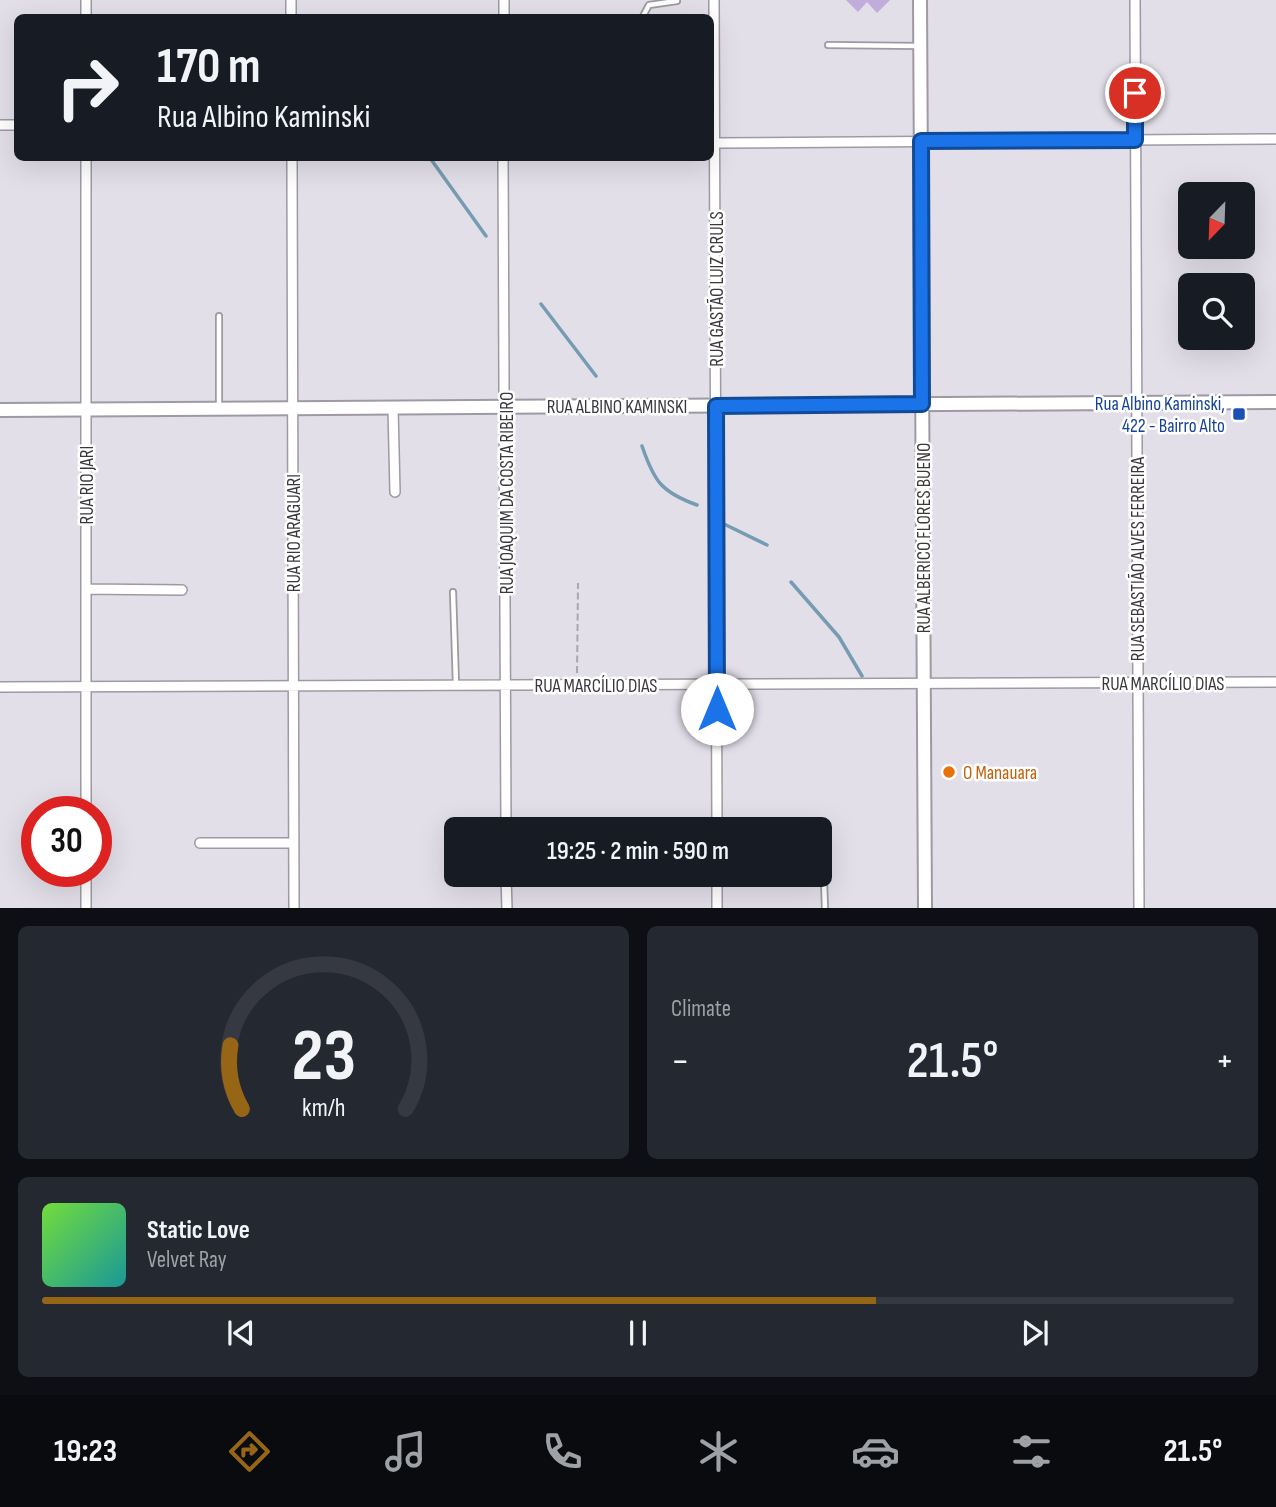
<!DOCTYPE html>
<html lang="en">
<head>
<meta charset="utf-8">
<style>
	:root { --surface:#171b24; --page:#242831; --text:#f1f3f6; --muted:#9ea1a6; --line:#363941; --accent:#966516 }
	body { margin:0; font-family:"Sofia Sans Condensed",sans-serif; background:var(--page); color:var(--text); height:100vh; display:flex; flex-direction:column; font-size:26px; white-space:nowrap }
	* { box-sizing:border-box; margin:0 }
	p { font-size:23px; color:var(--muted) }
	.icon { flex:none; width:38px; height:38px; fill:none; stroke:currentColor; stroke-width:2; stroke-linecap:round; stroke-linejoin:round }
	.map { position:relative; height:908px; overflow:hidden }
	.sheet { display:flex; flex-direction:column; gap:18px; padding:18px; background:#0d0f14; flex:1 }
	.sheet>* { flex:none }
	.hud { position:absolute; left:14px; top:14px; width:700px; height:147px; border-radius:10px; box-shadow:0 7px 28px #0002; background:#171b24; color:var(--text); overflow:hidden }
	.needle { width:46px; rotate:203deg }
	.fabs { position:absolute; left:1178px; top:182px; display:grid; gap:14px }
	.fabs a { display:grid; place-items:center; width:77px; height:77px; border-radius:10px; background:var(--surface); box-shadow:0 7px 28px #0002; font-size:35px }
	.speed { position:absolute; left:21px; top:796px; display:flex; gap:14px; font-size:35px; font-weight:700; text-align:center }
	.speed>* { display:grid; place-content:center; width:91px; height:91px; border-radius:50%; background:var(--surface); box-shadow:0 7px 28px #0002; line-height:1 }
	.speed .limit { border:10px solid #d22; background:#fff; color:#111 }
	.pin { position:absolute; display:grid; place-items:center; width:60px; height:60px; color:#fff; margin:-30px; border:4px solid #fff; border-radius:50%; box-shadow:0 2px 7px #0007 }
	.me { position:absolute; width:77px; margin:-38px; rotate:0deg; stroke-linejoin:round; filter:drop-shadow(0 0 5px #0008) }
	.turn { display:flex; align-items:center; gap:24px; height:147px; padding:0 28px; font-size:32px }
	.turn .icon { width:91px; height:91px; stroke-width:2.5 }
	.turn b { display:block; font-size:49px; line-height:60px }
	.big { font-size:52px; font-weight:600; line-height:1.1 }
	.sheet .tile { flex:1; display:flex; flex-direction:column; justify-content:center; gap:10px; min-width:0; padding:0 24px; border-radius:10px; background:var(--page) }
	.sheet .dial { align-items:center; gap:0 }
	.dial svg { height:182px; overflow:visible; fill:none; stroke:var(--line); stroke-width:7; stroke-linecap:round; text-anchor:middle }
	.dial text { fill:var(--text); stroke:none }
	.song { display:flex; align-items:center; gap:21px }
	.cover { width:84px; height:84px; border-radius:10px; background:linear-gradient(135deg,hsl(100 70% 55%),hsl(180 70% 35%)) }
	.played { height:7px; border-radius:4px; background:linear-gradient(90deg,var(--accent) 70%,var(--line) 70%) }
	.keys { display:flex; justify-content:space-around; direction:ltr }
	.heat { display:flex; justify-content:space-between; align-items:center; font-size:38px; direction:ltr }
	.sheet .tiles { flex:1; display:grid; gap:18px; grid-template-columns:1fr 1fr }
	.tile:last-child { grid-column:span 2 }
	.trip { position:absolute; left:444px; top:817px; width:388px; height:70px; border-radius:10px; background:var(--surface); box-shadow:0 7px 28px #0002; font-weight:600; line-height:70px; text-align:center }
	.tabs { display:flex; height:112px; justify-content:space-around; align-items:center; background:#090b0e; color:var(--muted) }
	.tabs .icon { width:49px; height:49px }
	.tabs .on { color:var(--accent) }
	.tabs b { font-size:32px; color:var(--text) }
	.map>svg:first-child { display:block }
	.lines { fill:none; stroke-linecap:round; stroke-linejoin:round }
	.stream { stroke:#759cb1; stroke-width:3.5 }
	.building { fill:#c2acdc }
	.lane-casing { stroke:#9e99a3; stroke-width:8 }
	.street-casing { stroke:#9e99a3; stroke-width:12 }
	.secondary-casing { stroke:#9e99a3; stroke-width:16 }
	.path { stroke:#a9a6ae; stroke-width:2; stroke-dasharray:7 3.5; stroke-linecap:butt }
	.lane { stroke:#fff; stroke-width:4.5 }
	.street { stroke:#fff; stroke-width:9 }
	.secondary { stroke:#fff; stroke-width:12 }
	.route-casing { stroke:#114b97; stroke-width:18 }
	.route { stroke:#1a73e8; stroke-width:12 }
	.transit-dot { fill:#1a4fb4; stroke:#fff; stroke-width:2.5 }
	.food-dot { fill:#e8710a; stroke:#fff; stroke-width:2.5 }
	.labels { text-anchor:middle; stroke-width:5; stroke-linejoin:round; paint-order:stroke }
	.street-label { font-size:19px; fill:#3b393e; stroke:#fff }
	.transit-label { font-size:19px; fill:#164399; stroke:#fff; text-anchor:end }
	.food-label { font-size:19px; fill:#c56008; stroke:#fff; text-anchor:start }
</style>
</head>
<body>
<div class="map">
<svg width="1276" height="909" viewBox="0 0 1276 909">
	<rect width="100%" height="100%" fill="#e3dfe9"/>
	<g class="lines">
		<path class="stream" d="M346 17V18
			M430 158 486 236
			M541 304 596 376
			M642 446C654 481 661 492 697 505
			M724 524 767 545
			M791 582 839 637 862 676"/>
	</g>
	<path class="building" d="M846 0H890L877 13 867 2 858 12Z"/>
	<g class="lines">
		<g class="lane-casing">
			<path id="lane" d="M642 18 649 5 677 1
				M828 45 920 46
				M219 408V316
				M453 592 456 685
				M822 824 825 909"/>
		</g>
		<g class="street-casing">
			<path id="street" d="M291 0V18
				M714 0 717 830
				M1135 0 1139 909
				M86 18V0
				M504 18V0
				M0 125H18
				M712 140 715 143 1276 139
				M292 158 294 909
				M503 158 506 830
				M393 408 395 492
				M86 589 182 590
				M0 687 1276 682
				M86 812V158
				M200 843H294
				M506 875 507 909
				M717 875V909
				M86 909V872"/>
		</g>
		<g class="secondary-casing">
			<path id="secondary" d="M920 0 925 909
				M0 410 1276 402"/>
		</g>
		<path class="path" d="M577 673 578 583"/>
		<use href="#lane" class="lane"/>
		<use href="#street" class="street"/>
		<use href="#secondary" class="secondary"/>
	</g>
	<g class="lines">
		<g class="route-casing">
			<path id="route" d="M717 709 716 406 922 404 921 141 1135 140V93"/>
		</g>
		<use href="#route" class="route"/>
	</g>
	<rect class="transit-dot" x="1232" y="407" width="14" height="14" rx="3.5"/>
	<circle class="food-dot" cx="949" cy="772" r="7"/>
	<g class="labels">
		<g class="street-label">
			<text transform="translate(716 289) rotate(-90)" y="7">RUA GASTÃO LUIZ CRULS</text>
			<text x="617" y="413">RUA ALBINO KAMINSKI</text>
			<text transform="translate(86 485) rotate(-90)" y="7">RUA RIO JARI</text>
			<text transform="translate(506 493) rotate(-90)" y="7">RUA JOAQUIM DA COSTA RIBEIRO</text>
			<text transform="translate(293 533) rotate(-90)" y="7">RUA RIO ARAGUARI</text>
			<text transform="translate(923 538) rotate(-90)" y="7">RUA ALBERICO FLORES BUENO</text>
			<text transform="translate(1137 559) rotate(-90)" y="7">RUA SEBASTIÃO ALVES FERREIRA</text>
			<text x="1163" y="690">RUA MARCÍLIO DIAS</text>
			<text x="596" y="692">RUA MARCÍLIO DIAS</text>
		</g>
		<g class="transit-label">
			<text x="1225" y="410">Rua Albino Kaminski,<tspan x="1225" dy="22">422 - Bairro Alto</tspan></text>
		</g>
		<g class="food-label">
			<text x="963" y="779">O Manauara</text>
		</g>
	</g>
</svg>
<div class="fabs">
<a><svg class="needle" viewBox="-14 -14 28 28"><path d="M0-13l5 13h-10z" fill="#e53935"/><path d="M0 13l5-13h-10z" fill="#9ea1a6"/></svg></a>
<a><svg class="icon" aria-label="search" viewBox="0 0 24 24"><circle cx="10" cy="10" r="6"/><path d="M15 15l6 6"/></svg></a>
</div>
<div class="speed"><div class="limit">30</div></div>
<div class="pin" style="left:1135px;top:93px;background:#d93025"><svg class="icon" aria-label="arrive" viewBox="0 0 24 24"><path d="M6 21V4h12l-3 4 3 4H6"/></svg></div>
<svg class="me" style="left:717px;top:709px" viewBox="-20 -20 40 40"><circle r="19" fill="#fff"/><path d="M0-13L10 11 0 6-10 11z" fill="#1a73e8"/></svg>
<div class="trip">19:25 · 2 min · 590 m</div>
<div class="hud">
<div class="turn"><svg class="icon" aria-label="right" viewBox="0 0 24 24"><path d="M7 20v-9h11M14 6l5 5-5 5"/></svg><div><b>170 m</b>Rua Albino Kaminski</div></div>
</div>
</div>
<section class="sheet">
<div class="tiles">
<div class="tile dial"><svg viewBox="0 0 100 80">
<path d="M14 69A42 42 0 1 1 86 69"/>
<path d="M14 69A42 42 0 0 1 9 41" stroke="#966516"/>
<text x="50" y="56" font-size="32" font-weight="700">23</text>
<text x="50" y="72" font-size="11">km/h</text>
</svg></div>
<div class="tile"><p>Climate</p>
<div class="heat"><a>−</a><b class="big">21.5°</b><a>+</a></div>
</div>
<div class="tile">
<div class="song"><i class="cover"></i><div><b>Static Love</b><p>Velvet Ray</p></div></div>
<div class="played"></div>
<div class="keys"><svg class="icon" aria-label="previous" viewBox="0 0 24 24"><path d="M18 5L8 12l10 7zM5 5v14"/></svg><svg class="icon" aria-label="pause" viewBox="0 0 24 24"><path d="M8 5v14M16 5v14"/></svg><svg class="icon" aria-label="next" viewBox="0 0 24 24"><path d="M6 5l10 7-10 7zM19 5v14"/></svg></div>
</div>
</div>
</section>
<nav class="tabs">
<b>19:23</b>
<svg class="icon on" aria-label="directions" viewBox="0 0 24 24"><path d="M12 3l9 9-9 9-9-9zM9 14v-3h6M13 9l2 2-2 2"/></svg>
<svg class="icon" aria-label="music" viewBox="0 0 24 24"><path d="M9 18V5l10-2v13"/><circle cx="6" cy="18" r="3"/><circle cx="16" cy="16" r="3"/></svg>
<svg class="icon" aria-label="phone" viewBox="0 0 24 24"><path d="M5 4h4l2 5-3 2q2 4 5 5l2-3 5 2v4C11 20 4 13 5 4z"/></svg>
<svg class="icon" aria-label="climate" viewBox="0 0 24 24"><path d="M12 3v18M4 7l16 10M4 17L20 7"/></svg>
<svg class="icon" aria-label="car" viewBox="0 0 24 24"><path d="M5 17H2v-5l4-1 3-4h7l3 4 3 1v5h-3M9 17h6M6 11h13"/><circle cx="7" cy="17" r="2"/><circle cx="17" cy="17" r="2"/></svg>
<svg class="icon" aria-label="filters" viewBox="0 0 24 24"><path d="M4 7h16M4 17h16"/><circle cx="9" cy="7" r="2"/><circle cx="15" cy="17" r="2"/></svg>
<b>21.5°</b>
</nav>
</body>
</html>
